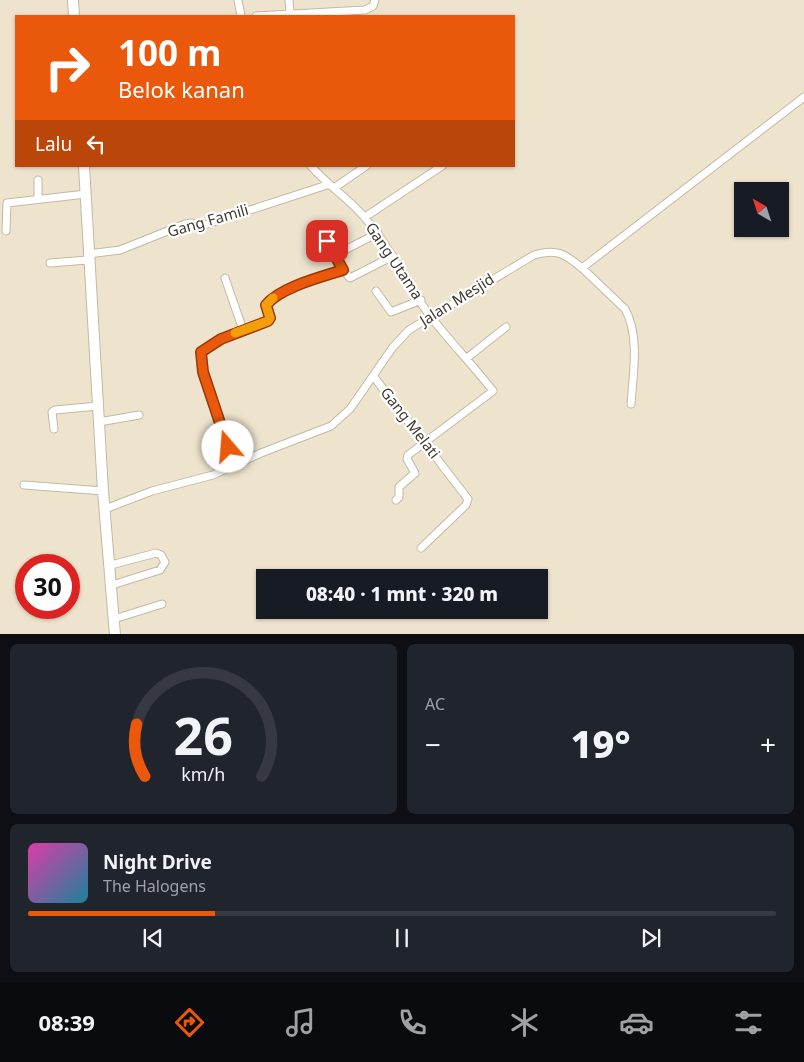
<!DOCTYPE html>
<html lang="id">
<head>
<meta charset="utf-8">
<style>
	:root { --surface:#171b24; --page:#20242c; --text:#f1f3f6; --muted:#9ea1a6; --line:#363941; --accent:#ea580c }
	body { margin:0; font-family:"Noto Sans",sans-serif; background:var(--page); color:var(--text); height:100vh; display:flex; flex-direction:column; font-size:19px; white-space:nowrap }
	* { box-sizing:border-box; margin:0 }
	p { font-size:16px; color:var(--muted) }
	.icon { flex:none; width:28px; height:28px; fill:none; stroke:currentColor; stroke-width:2; stroke-linecap:round; stroke-linejoin:round }
	.map { position:relative; height:634px; overflow:hidden }
	.panel { display:flex; flex-direction:column; gap:10px; padding:10px; background:#0d0f14; flex:1 }
	.panel>* { flex:none }
	.banner { position:absolute; left:15px; top:15px; width:500px; height:152px; border-radius:0px; box-shadow:0 1px 4px #0004; background:#ea580c; color:#fff; overflow:hidden }
	.needle { width:32px; rotate:321deg }
	.tools { position:absolute; left:734px; top:182px; display:grid; gap:10px }
	.tools a { display:grid; place-items:center; width:55px; height:55px; border-radius:0px; background:var(--surface); box-shadow:0 1px 4px #0004; font-size:25px }
	.speed { position:absolute; left:15px; top:554px; display:flex; gap:10px; font-size:25px; font-weight:700; text-align:center }
	.speed>* { display:grid; place-content:center; width:65px; height:65px; border-radius:50%; background:var(--surface); box-shadow:0 1px 4px #0004; line-height:1 }
	.speed .limit { border:8px solid #d22; background:#fff; color:#111 }
	.pin { position:absolute; display:grid; place-items:center; width:42px; height:42px; color:#fff; margin:-21px; border-radius:10px; box-shadow:0 2px 8px #0006 }
	.me { position:absolute; width:55px; margin:-28px; rotate:342deg; stroke-linejoin:round; filter:drop-shadow(0 0 4px #0008) }
	.turn { display:flex; align-items:center; gap:18px; height:105px; padding:0 20px; font-size:22px }
	.turn .icon { width:65px; height:65px; stroke-width:2.5 }
	.turn b { display:block; font-size:35px; line-height:42px }
	.then { display:flex; align-items:center; height:48px; padding:0 20px; background:#0003; gap:10px; font-size:19px }
	.big { font-size:38px; font-weight:800; line-height:1.1 }
	.panel .tile { flex:1; display:flex; flex-direction:column; justify-content:center; gap:8px; min-width:0; padding:0 18px; border-radius:8px; background:var(--page) }
	.panel .dial { align-items:center; gap:0 }
	.dial svg { height:130px; overflow:visible; fill:none; stroke:var(--line); stroke-width:7; stroke-linecap:round; text-anchor:middle }
	.dial text { fill:var(--text); stroke:none }
	.song { display:flex; align-items:center; gap:15px }
	.cover { width:60px; height:60px; border-radius:8px; background:linear-gradient(135deg,hsl(320 70% 55%),hsl(190 70% 35%)) }
	.played { height:5px; border-radius:2px; background:linear-gradient(90deg,var(--accent) 25%,var(--line) 25%) }
	.keys { display:flex; justify-content:space-around; direction:ltr }
	.heat { display:flex; justify-content:space-between; align-items:center; font-size:28px; direction:ltr }
	.panel .tiles { flex:1; display:grid; gap:10px; grid-template-columns:1fr 1fr }
	.tile:last-child { grid-column:span 2 }
	.trip { position:absolute; left:256px; top:569px; width:292px; height:50px; border-radius:0px; background:var(--surface); box-shadow:0 1px 4px #0004; font-weight:800; line-height:50px; text-align:center }
	.tabs { display:flex; height:80px; justify-content:space-around; align-items:center; background:#090b0e; color:var(--muted) }
	.tabs .icon { width:35px; height:35px }
	.tabs .on { color:var(--accent) }
	.tabs b { font-size:22px; color:var(--text) }
	.map>svg:first-child { display:block }
	.lines { fill:none; stroke-linecap:round; stroke-linejoin:round }
	.street-casing { stroke:#c2b9a4; stroke-width:9 }
	.secondary-casing { stroke:#c2b9a4; stroke-width:12 }
	.street { stroke:#fff; stroke-width:7 }
	.secondary { stroke:#fff; stroke-width:10 }
	.route-casing { stroke:#983908; stroke-width:12 }
	.route { stroke:#ea580c; stroke-width:9 }
	.slow { stroke:#f59e0b; stroke-width:9 }
	.labels { text-anchor:middle; stroke-width:4.5; stroke-linejoin:round; paint-order:stroke }
	.street-label { font-size:15px; fill:#3e3a31; stroke:#fff }
</style>
</head>
<body>
<div class="map">
<svg width="804" height="635" viewBox="0 0 804 635">
	<rect width="100%" height="100%" fill="#eee4ce"/>
	<g class="lines">
		<g class="street-casing">
			<path id="street" d="M238 0 241 16
				M289 0 290 14
				M256 16 365 10 373 6 375 0
				M311 166C328 186 350 199 366 219 392 249 407 286 431 317 451 343 473 365 493 391L408 455 407 459 415 473 399 487V497L396 500
				M38 180V199
				M334 188 366 166
				M365 217 442 166
				M6 231 7 203 86 194
				M88 254 120 250 185 224 192 223 196 227 204 225 327 185
				M335 255 378 233
				M50 263 88 260
				M582 268 625 309C640 335 633 375 631 404
				M343 270 350 278 393 256
				M225 278 243 330
				M376 291 391 312 421 300
				M467 358 506 327
				M374 377 468 499 466 505 421 548
				M99 422 139 415
				M54 429 52 412 55 410 98 406
				M234 466 203 372 201 352 221 339 268 321 269 318 266 305C280 287 321 277 343 270L327 241
				M24 485 103 491
				M105 509 152 491 213 475 261 453 331 426 350 409 393 347 409 330 534 255C557 248 565 254 582 268L804 97
				M111 565 156 553 161 555 165 562 160 570 112 585
				M114 619 162 604"/>
		</g>
		<g class="secondary-casing">
			<path id="secondary" d="M73 0 74 16
				M84 166 103 491 115 635"/>
		</g>
		<use href="#street" class="street"/>
		<use href="#secondary" class="secondary"/>
	</g>
	<g class="lines">
		<g class="route-casing">
			<path id="route" d="M228 447 203 372 201 352 221 339 268 321 270 318 266 305C281 287 321 277 343 270L327 241"/>
		</g>
		<use href="#route" class="route"/>
		<path class="slow" d="M235 333 268 321 270 318 266 305 273 298"/>
	</g>
	<g class="labels">
		<g class="street-label">
			<text transform="translate(208 221) rotate(-16)" y="5">Gang Famili</text>
			<text transform="translate(394 261) rotate(56)" y="5">Gang Utama</text>
			<text transform="translate(457 300) rotate(-32)" y="5">Jalan Mesjid</text>
			<text transform="translate(410 423) rotate(52)" y="5">Gang Melati</text>
		</g>
	</g>
</svg>
<div class="tools">
<a><svg class="needle" viewBox="-14 -14 28 28"><path d="M0-13l5 13h-10z" fill="#e53935"/><path d="M0 13l5-13h-10z" fill="#9ea1a6"/></svg></a>
</div>
<div class="speed"><div class="limit">30</div></div>
<div class="pin" style="left:327px;top:241px;background:#d93025"><svg class="icon" aria-label="arrive" viewBox="0 0 24 24"><path d="M6 21V4h12l-3 4 3 4H6"/></svg></div>
<svg class="me" style="left:228px;top:447px" viewBox="-20 -20 40 40"><circle r="19" fill="#fff"/><path d="M0-13L10 11 0 6-10 11z" fill="#ea580c"/></svg>
<div class="trip">08:40 · 1 mnt · 320 m</div>
<div class="banner">
<div class="turn"><svg class="icon" aria-label="right" viewBox="0 0 24 24"><path d="M7 20v-9h11M14 6l5 5-5 5"/></svg><div><b>100 m</b>Belok kanan</div></div>
<div class="then">Lalu<svg class="icon" aria-label="left" viewBox="0 0 24 24"><path d="M17 20v-9H6M10 6l-5 5 5 5"/></svg></div>
</div>
</div>
<section class="panel">
<div class="tiles">
<div class="tile dial"><svg viewBox="0 0 100 80">
<path d="M14 69A42 42 0 1 1 86 69"/>
<path d="M14 69A42 42 0 0 1 9 37" stroke="#ea580c"/>
<text x="50" y="56" font-size="32" font-weight="700">26</text>
<text x="50" y="72" font-size="11">km/h</text>
</svg></div>
<div class="tile"><p>AC</p>
<div class="heat"><a>−</a><b class="big">19°</b><a>+</a></div>
</div>
<div class="tile">
<div class="song"><i class="cover"></i><div><b>Night Drive</b><p>The Halogens</p></div></div>
<div class="played"></div>
<div class="keys"><svg class="icon" aria-label="previous" viewBox="0 0 24 24"><path d="M18 5L8 12l10 7zM5 5v14"/></svg><svg class="icon" aria-label="pause" viewBox="0 0 24 24"><path d="M8 5v14M16 5v14"/></svg><svg class="icon" aria-label="next" viewBox="0 0 24 24"><path d="M6 5l10 7-10 7zM19 5v14"/></svg></div>
</div>
</div>
</section>
<nav class="tabs">
<b>08:39</b>
<svg class="icon on" aria-label="directions" viewBox="0 0 24 24"><path d="M12 3l9 9-9 9-9-9zM9 14v-3h6M13 9l2 2-2 2"/></svg>
<svg class="icon" aria-label="music" viewBox="0 0 24 24"><path d="M9 18V5l10-2v13"/><circle cx="6" cy="18" r="3"/><circle cx="16" cy="16" r="3"/></svg>
<svg class="icon" aria-label="phone" viewBox="0 0 24 24"><path d="M5 4h4l2 5-3 2q2 4 5 5l2-3 5 2v4C11 20 4 13 5 4z"/></svg>
<svg class="icon" aria-label="climate" viewBox="0 0 24 24"><path d="M12 3v18M4 7l16 10M4 17L20 7"/></svg>
<svg class="icon" aria-label="car" viewBox="0 0 24 24"><path d="M5 17H2v-5l4-1 3-4h7l3 4 3 1v5h-3M9 17h6M6 11h13"/><circle cx="7" cy="17" r="2"/><circle cx="17" cy="17" r="2"/></svg>
<svg class="icon" aria-label="filters" viewBox="0 0 24 24"><path d="M4 7h16M4 17h16"/><circle cx="9" cy="7" r="2"/><circle cx="15" cy="17" r="2"/></svg>
</nav>
</body>
</html>
